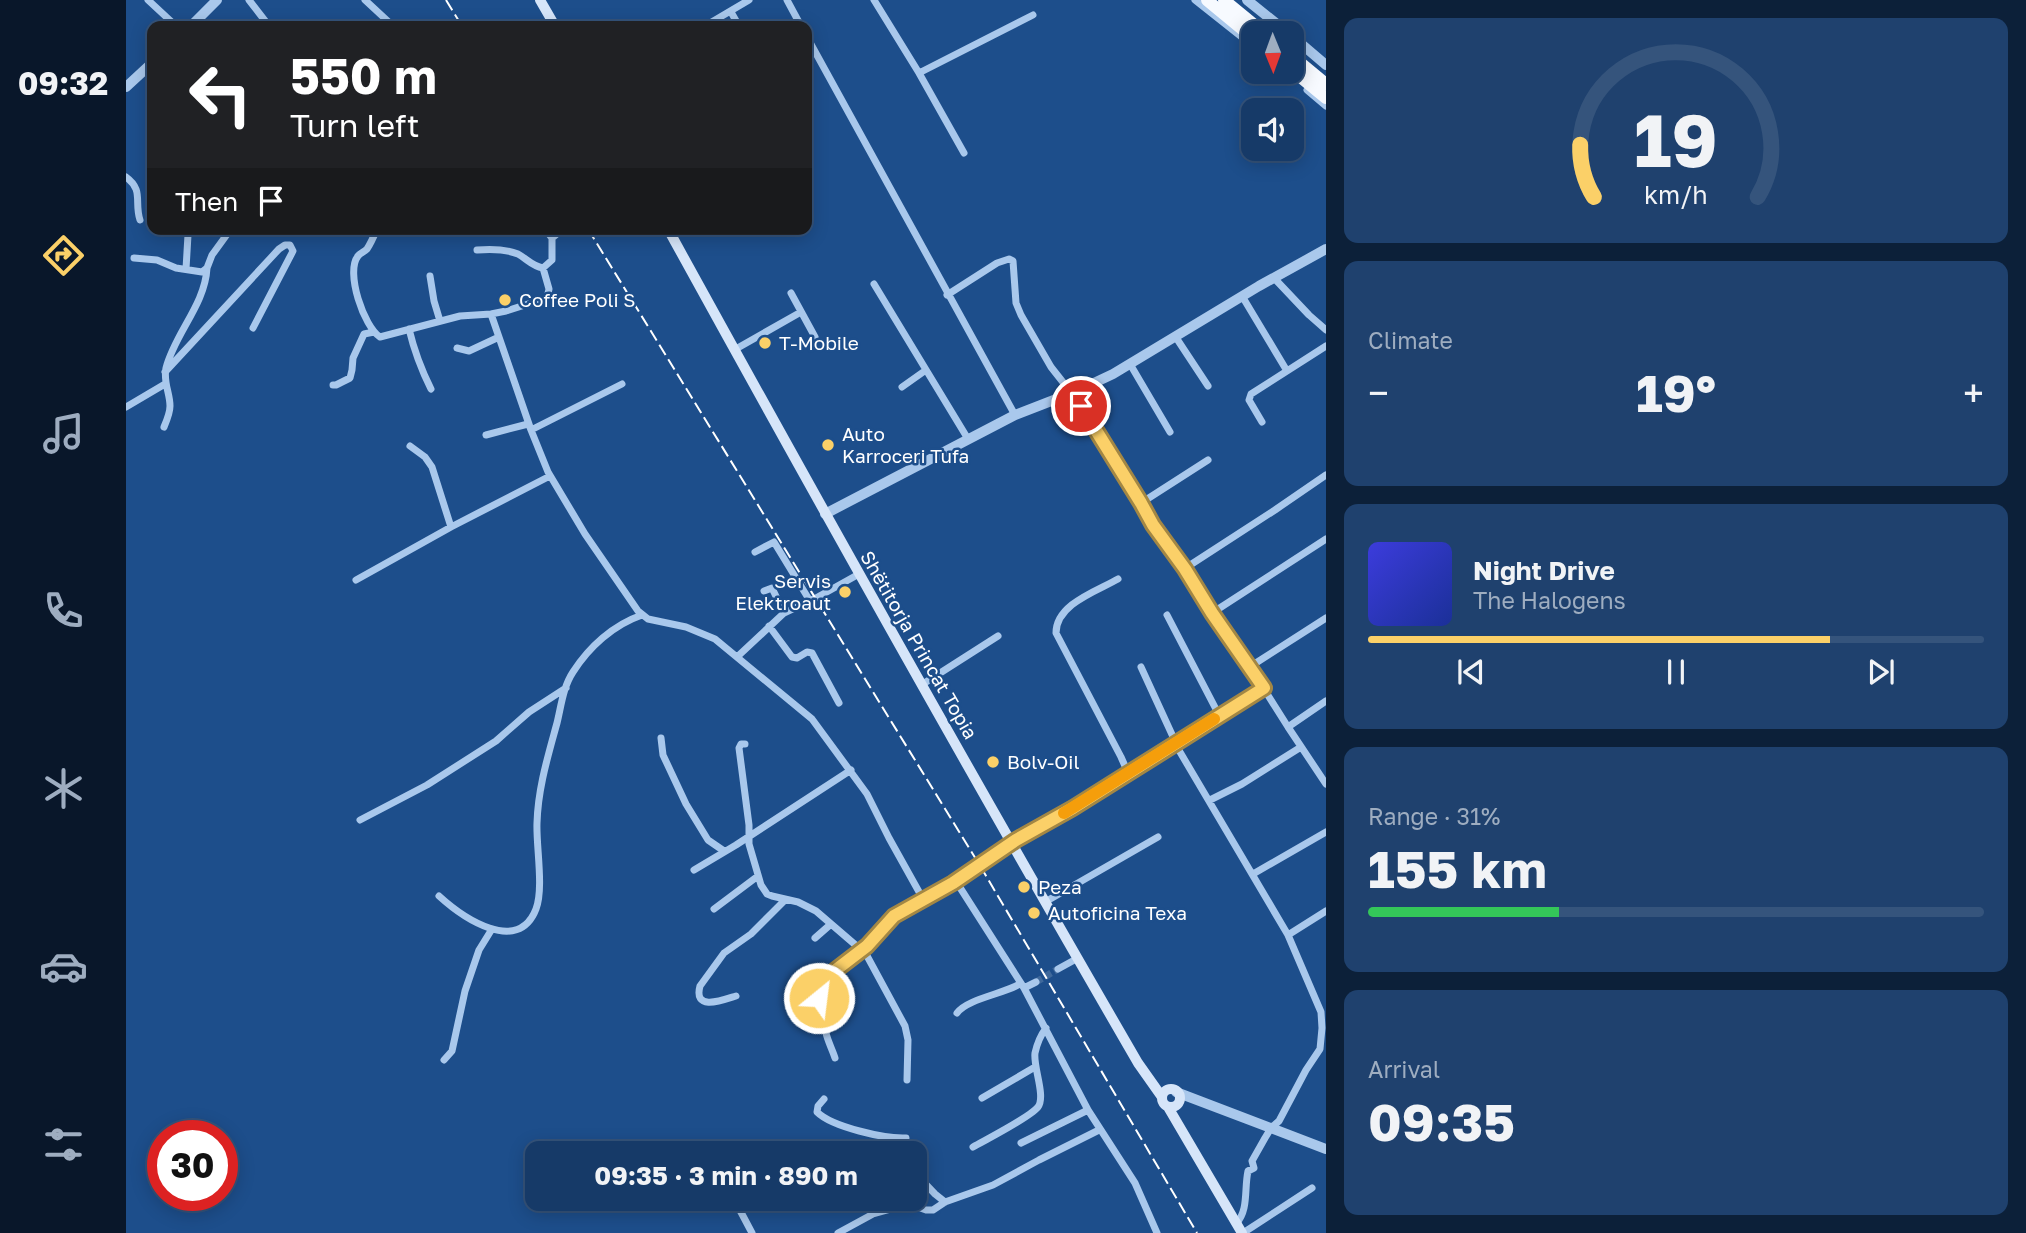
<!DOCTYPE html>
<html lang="en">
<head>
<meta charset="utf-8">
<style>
	:root { --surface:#163a68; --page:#1f416e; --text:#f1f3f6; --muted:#9eadc0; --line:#35547c; --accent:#fbd068 }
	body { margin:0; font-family:"Golos Text",sans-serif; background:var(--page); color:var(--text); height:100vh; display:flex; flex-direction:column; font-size:26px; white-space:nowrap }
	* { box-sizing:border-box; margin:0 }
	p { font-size:23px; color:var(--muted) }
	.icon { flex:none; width:38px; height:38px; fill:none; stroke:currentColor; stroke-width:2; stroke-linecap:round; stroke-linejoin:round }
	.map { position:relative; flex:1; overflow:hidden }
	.panel { display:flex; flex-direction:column; gap:18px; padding:18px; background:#0c2039; width:700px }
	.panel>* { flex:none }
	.top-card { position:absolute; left:21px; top:21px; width:665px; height:214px; border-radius:14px; box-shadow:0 4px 18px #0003,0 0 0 2px var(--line); background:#202124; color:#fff; overflow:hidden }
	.needle { width:46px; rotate:179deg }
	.controls { position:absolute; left:1115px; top:21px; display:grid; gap:14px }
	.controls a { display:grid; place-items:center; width:63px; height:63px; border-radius:14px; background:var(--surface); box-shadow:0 4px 18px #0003,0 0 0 2px var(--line); font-size:35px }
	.speed { position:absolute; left:21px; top:1120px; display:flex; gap:14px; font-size:35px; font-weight:700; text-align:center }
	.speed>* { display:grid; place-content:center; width:91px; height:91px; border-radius:50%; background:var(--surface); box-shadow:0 4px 18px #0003,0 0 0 2px var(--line); line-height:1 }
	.speed .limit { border:10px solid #d22; background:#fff; color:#111 }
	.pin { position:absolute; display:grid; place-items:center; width:60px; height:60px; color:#fff; margin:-30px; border:4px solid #fff; border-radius:50%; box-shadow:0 2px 7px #0007 }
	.me { position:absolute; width:77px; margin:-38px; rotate:29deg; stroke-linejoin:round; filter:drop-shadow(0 0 5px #0008) }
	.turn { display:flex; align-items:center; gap:24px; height:147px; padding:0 28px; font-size:32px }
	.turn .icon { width:91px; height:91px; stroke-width:2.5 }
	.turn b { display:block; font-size:49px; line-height:60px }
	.then { display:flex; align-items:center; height:66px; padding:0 28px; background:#0003; gap:14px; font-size:26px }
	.big { font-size:52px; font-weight:700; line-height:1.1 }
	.panel .tile { flex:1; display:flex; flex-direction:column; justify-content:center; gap:10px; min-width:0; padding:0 24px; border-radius:14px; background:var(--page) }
	.panel .dial { align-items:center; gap:0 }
	.dial svg { height:182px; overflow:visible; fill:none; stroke:var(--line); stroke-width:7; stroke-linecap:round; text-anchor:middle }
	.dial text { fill:var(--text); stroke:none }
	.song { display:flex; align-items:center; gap:21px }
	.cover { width:84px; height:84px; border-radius:10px; background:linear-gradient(135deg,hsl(240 70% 55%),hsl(230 70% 35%)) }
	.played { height:7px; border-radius:4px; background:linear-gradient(90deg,var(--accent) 75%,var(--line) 75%) }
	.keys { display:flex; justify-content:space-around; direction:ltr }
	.heat { display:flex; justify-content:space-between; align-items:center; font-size:38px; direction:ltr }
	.charge { height:10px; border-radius:5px; background:linear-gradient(90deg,#34c759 31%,var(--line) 0) }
	.trip { position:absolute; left:399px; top:1141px; width:402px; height:70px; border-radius:14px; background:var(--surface); box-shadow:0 4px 18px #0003,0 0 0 2px var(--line); font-weight:700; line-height:70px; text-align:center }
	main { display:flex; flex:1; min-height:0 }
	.menu { display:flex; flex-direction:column; width:126px; justify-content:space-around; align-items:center; background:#09172a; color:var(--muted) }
	.menu .icon { width:49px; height:49px }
	.menu .on { color:var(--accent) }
	.menu b { font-size:32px; color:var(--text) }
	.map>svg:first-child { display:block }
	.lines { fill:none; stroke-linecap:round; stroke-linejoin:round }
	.minor-tunnel { stroke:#3f699c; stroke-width:7; stroke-dasharray:7 3.5; stroke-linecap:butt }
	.minor { stroke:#a9c8ec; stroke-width:7 }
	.tertiary { stroke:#a9c8ec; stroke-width:10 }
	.secondary { stroke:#d6e5f9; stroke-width:10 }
	.trunk { stroke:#f7faff; stroke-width:12 }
	.rail { stroke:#fff; stroke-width:2; stroke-dasharray:12 5; stroke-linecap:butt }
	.route-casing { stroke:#a38744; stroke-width:18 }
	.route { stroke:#fbd068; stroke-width:12 }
	.slow { stroke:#f59e0b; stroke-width:12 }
	.poi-dot { fill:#fbd068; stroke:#1d4e8b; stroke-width:2.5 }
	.labels { text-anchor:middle; stroke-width:5; stroke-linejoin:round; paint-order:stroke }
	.poi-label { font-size:19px; fill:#fff; stroke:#1d4e8b; text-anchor:start }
	.street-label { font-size:19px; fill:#fff; stroke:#1d4e8b }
</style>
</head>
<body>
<main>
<nav class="menu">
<b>09:32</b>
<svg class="icon on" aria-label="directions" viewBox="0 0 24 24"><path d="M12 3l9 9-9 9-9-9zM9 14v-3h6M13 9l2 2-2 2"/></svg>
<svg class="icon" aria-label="music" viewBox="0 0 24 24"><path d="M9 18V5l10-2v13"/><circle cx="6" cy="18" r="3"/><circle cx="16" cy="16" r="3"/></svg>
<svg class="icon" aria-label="phone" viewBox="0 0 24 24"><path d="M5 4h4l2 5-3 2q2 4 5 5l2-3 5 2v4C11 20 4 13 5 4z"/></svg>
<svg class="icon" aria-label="climate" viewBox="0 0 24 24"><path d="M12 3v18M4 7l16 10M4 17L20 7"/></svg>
<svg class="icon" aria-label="car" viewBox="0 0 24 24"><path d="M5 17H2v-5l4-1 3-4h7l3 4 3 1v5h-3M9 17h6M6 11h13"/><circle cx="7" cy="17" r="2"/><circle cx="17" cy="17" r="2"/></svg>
<svg class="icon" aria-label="filters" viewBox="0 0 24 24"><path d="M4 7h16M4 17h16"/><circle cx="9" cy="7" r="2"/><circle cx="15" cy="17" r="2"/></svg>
</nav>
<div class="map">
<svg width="1200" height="1233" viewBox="0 0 1200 1233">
	<rect width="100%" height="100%" fill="#1d4e8b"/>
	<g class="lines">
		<path class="minor-tunnel" d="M910 982 932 969"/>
		<path class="minor" d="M22 0 50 26
			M123 0 143 26
			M239 0 267 26
			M661 0 675 26
			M748 0 793 73 838 153
			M1069 0 1127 46
			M605 12 613 26
			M579 26 623 0
			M681 37 889 415
			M793 73 907 15
			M1181 90 1200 106
			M0 177C18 190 8 202 14 220
			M251 229C248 236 245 243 241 249 238 252 234 253 232 256 219 272 238 327 254 337L334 316 365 314 380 311 421 298 423 289 417 268 426 260V238L432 233 447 229
			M419 229 426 238
			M351 250C364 249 380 249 392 254 401 259 406 266 417 268
			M8 258 31 260 50 268 76 272 81 268 86 255 102 233V229
			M60 269 62 235 60 229
			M304 276 308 301 314 321
			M1148 278 1183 315 1200 330
			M748 284 842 439
			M665 293 689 337
			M821 295 871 263 883 259 887 261 890 303 895 315 925 367 951 400 1015 503
			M1116 296 1161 371
			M365 314 405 430 422 472 459 534 512 611 522 619 560 627 589 639 686 719 741 794 763 838 797 899
			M283 329C288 350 295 369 305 389
			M1049 336 1082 386
			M331 348 343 351 373 337
			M608 350 675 312
			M1004 364 1044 432
			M39 372 153 249 159 245H164L167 251 127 328
			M207 385H210L224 378 226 370 227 358 238 334 248 332
			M776 387 800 370
			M0 407 39 384
			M1136 422 1123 400 1125 394 1200 346
			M38 427C41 420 44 413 44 406 44 393 37 382 40 368 49 333 79 305 81 268
			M405 430 496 384
			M360 435 402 424
			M284 446 299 457 306 467 325 527
			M629 552 648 542 684 601
			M1058 569 1149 510 1200 475
			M992 579C971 591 930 604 930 633L995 757 999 766V774
			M230 580 325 527 424 476
			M638 591 646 588 658 613
			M1086 613 1200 539
			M1041 615 1093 715
			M643 626 666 657 671 658 681 652 686 653 713 703
			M611 657 658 613 690 598 733 574
			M1015 667 1054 752 1162 935 1195 1012 1196 1028 1194 1049 1180 1070 1153 1121 1145 1128 1139 1138 1126 1161 1128 1168 1122 1171C1118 1189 1123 1210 1110 1224
			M1122 668 1200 618
			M800 682 872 636
			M1138 689 1162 727 1200 701
			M1162 727 1200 784
			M535 738 537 755 560 804 582 840 598 851
			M619 744H615L613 748 623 825V844L635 885 641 894 646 896 672 902 690 911 740 954 779 1026 782 1040 781 1080
			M1084 800 1116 784 1175 747
			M234 820 301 785 370 741 403 712 440 688
			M568 870 610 845 725 770
			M1127 874 1200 832
			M827 883 833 886 898 988 962 1110 1009 1183 1031 1233
			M313 896C336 917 392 956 410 909 418 888 410 846 411 823 412 788 422 756 431 723 435 707 437 687 447 672 463 647 487 625 516 615
			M919 902 1032 837
			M588 909 632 876
			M1162 935 1200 911
			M689 938 705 924
			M932 969 952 958
			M898 988 910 982
			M610 996C597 1000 567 1012 574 986L598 953 625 934 659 900
			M831 1013C841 999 877 994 894 984
			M709 1058C705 1045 695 1030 701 1018L693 998 694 988 698 979 741 946 768 916 827 883 885 843 947 808 1138 689 1122 668 1015 506V503L1082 460
			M318 1060 326 1051 339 991 353 950 366 929
			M856 1098 909 1067
			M698 1099 692 1106 691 1112C706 1127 759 1139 780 1138L776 1144 779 1153
			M895 1143 962 1110
			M847 1147C861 1139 903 1118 912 1107 920 1096 907 1067 909 1053 911 1044 914 1036 920 1028
			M789 1173 809 1194 819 1202
			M608 1199 626 1233
			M712 1233 747 1214 783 1204 800 1210H807L819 1202 867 1185 913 1160 973 1130
			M1117 1233 1186 1188"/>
		<path class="tertiary" d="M1121 0 1162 33
			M65 26 91 0
			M1166 36 1200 65
			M0 87 26 63
			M699 514 889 415 951 391 987 374 1133 286 1200 249
			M1050 1092 1200 1149"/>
		<path class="secondary" d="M414 0 429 26
			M542 229C696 509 852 787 1012 1063L1036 1097
			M1036 1098a9 9 0 1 1 18 0a9 9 0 1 1-18 0Z
			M1042 1107 1116 1233"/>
		<path class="trunk" d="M1081 0 1127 38
			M1098 0 1138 33
			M1166 56 1200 84
			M1166 70 1200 98"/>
		<path class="rail" d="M320 0 336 26
			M462 229 853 864 1071 1233"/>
	</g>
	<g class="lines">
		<g class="route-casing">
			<path id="route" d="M693 998 694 988 698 979 741 946 768 916 827 883 890 840 947 808 1138 688 1086 613 1059 569 1027 525 1015 503 955 406"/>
		</g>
		<use href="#route" class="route"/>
		<path class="slow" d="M938 813 1088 719"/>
	</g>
	<g class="poi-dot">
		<circle cx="379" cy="300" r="7"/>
		<circle cx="639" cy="343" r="7"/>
		<circle cx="702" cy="445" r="7"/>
		<circle cx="719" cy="592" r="7"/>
		<circle cx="867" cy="762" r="7"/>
		<circle cx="898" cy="887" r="7"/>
		<circle cx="908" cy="913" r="7"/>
	</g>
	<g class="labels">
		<g class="poi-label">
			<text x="393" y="307">Coffee Poli S</text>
			<text x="653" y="350">T-Mobile</text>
			<text x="716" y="441">Auto<tspan x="716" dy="22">Karroceri Tufa</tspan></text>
			<text x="705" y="588" text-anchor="end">Servis<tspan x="705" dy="22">Elektroaut</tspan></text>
			<text x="881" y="769">Bolv-Oil</text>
			<text x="912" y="894">Peza</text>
			<text x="922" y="920">Autoficina Texa</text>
		</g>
		<g class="street-label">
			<text transform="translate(793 645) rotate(60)" y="7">Shëtitorja Princat Topia</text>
		</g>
	</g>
</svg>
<div class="controls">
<a><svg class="needle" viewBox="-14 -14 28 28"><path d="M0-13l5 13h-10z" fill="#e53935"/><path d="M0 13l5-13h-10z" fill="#9eadc0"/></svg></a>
<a><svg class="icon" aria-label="sound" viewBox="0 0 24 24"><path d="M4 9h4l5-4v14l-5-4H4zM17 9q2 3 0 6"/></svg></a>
</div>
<div class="speed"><div class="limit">30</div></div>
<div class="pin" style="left:955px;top:406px;background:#d93025"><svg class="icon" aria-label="arrive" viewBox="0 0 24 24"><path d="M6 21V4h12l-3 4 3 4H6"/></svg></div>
<svg class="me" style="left:693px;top:998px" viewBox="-20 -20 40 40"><circle r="17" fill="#fbd068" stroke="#fff" stroke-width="3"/><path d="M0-11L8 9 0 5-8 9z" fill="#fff"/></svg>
<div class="trip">09:35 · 3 min · 890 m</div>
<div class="top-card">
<div class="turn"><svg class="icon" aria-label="left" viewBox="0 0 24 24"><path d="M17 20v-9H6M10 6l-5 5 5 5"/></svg><div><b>550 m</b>Turn left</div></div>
<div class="then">Then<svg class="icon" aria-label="arrive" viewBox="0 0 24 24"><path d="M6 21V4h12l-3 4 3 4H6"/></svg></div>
</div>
</div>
<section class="panel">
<div class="tile dial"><svg viewBox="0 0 100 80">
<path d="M14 69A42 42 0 1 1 86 69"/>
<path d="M14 69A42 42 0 0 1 8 46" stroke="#fbd068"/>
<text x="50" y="56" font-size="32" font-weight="700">19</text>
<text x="50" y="72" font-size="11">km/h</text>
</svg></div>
<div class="tile"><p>Climate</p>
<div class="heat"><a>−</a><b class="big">19°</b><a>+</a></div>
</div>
<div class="tile">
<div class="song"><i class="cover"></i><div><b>Night Drive</b><p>The Halogens</p></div></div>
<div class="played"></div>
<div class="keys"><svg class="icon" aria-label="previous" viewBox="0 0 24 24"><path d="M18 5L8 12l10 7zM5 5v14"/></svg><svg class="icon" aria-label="pause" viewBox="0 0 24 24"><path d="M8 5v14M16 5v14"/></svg><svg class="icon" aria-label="next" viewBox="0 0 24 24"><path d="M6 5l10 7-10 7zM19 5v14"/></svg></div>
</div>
<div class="tile"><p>Range · 31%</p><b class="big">155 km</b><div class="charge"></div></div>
<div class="tile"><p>Arrival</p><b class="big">09:35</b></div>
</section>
</main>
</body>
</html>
